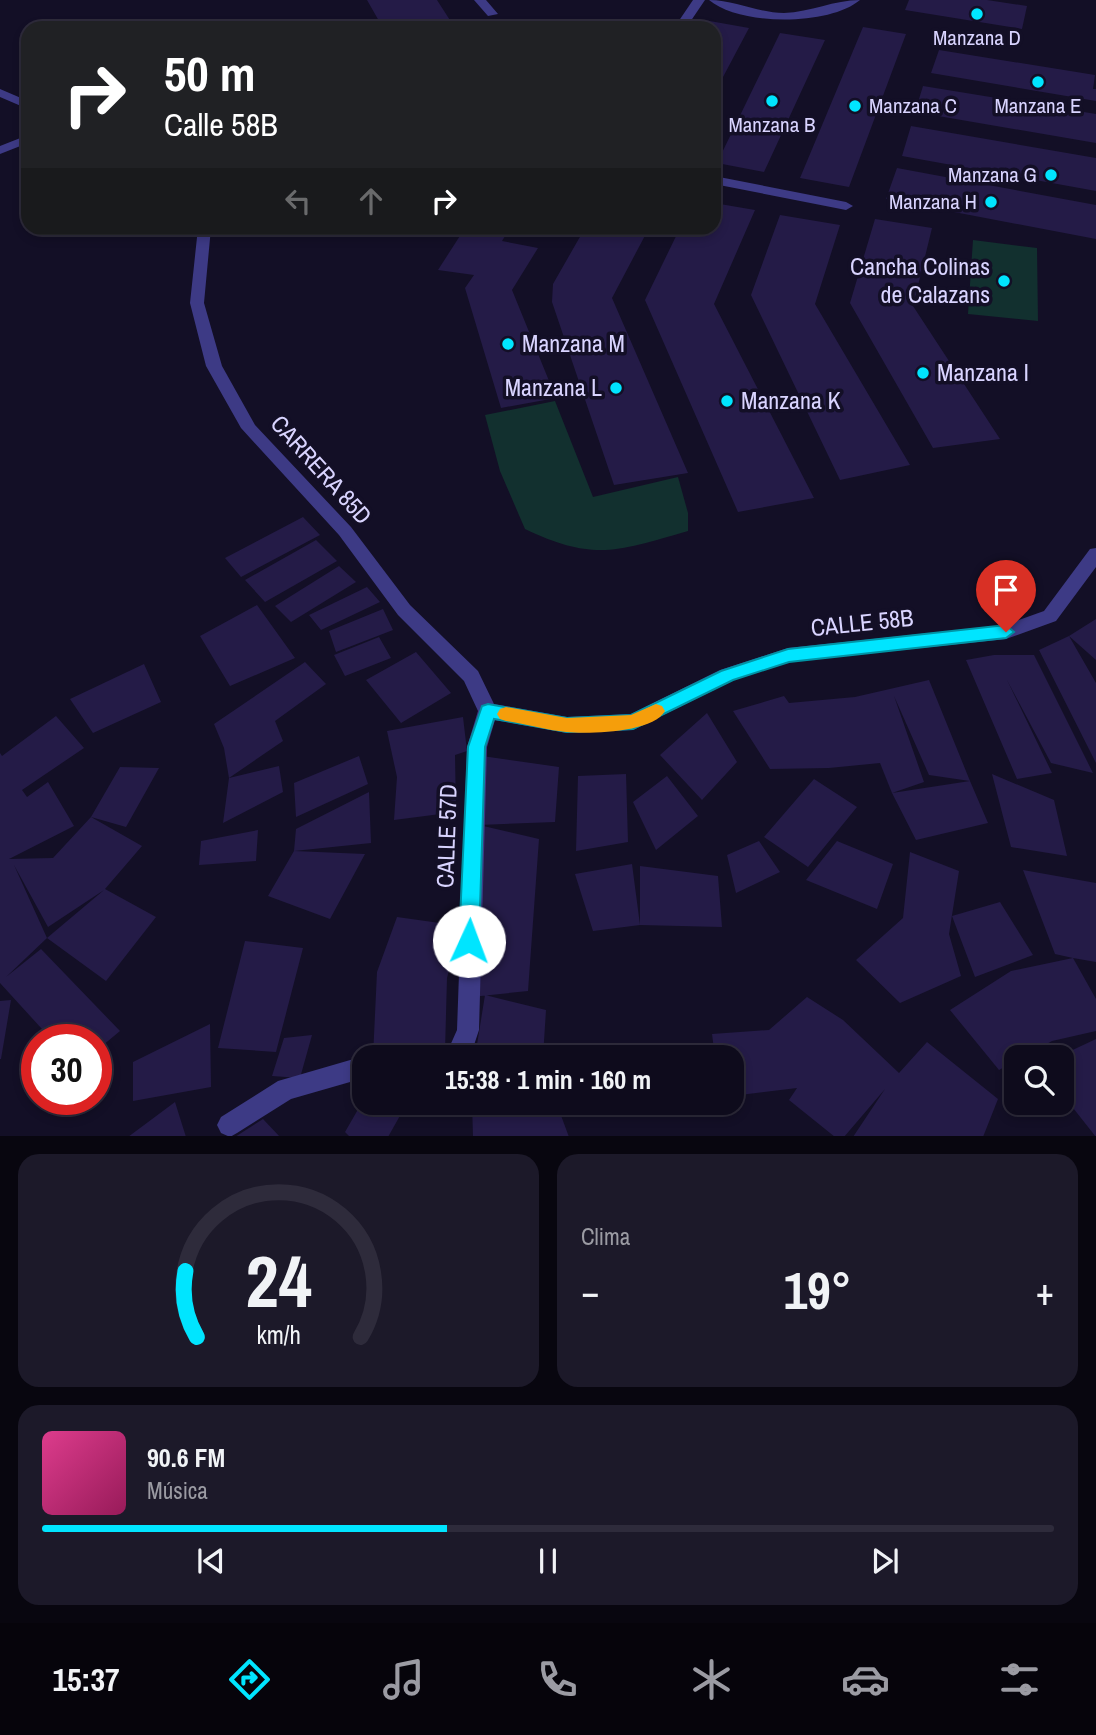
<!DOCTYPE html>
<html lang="es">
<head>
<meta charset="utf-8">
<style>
	:root { --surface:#0e0b1c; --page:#1c1929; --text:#f1f3f6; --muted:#9b9ba3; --line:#2e2b3b; --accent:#00e5ff }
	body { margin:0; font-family:"Archivo Narrow",sans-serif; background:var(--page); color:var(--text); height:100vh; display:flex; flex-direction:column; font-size:26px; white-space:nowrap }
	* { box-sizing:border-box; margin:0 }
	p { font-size:23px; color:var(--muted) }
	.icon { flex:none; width:38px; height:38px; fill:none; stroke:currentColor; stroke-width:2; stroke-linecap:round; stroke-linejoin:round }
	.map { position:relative; height:1136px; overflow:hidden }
	.details { display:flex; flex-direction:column; gap:18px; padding:18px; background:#08060f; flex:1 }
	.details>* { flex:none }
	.hud { position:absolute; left:21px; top:21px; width:700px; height:214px; border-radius:21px; box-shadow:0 4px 10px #0003,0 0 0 2px var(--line); background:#202124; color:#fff; overflow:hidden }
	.buttons { position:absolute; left:1004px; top:1045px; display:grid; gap:14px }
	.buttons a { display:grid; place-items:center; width:70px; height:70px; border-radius:14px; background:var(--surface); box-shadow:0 4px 10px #0003,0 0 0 2px var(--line); font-size:35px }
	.speed { position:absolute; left:21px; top:1024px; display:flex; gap:14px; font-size:35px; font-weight:700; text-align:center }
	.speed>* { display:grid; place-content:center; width:91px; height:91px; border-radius:50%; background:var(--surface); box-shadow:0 4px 10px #0003,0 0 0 2px var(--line); line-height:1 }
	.speed .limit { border:10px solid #d22; background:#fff; color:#111 }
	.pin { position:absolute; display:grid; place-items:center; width:60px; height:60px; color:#fff; margin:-72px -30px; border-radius:50% 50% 50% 0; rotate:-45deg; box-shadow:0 0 7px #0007 }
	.pin .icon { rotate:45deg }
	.me { position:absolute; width:77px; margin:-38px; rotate:2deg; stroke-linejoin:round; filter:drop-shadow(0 0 5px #0008) }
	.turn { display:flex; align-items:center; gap:24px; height:147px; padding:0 28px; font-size:32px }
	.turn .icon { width:91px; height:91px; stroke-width:2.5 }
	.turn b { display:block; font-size:49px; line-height:60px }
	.lanes { display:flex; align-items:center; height:66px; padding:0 28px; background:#0003; justify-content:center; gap:35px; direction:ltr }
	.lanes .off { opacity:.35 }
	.big { font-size:52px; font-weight:700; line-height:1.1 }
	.details .widget { flex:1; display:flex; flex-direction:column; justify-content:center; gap:10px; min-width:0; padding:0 24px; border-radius:21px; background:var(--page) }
	.details .dial { align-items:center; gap:0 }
	.dial svg { height:182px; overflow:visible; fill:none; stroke:var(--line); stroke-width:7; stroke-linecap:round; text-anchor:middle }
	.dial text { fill:var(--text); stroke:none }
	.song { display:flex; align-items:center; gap:21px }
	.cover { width:84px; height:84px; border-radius:10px; background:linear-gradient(135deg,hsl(330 70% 55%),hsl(330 70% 35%)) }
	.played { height:7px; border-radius:4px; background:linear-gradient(90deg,var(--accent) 40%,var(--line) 40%) }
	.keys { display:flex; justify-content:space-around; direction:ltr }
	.heat { display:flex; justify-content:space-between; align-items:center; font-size:38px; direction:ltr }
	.details .tiles { flex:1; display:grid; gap:18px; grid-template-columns:1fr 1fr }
	.widget:last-child { grid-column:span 2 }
	.trip { position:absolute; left:352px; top:1045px; width:392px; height:70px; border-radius:21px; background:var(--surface); box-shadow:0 4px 10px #0003,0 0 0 2px var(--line); font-weight:700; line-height:70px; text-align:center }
	.tabs { display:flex; height:112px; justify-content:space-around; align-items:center; background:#06040b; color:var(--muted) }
	.tabs .icon { width:49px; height:49px }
	.tabs .current { color:var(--accent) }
	.tabs b { font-size:32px; color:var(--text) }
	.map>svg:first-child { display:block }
	.green { fill:#12302f }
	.building { fill:#241b47 }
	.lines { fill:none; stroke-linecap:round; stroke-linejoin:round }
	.minor { fill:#3d3a85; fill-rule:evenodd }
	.route { fill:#00e5ff; stroke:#0095a6; stroke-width:2 }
	.slow { fill:#f59e0b }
	.poi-dot { fill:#00e5ff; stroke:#130f26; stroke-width:2.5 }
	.labels { text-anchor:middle; stroke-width:7; stroke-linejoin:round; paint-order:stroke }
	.far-poi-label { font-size:21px; fill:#d9d4ff; stroke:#130f26 }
	.poi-label { font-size:24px; fill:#d9d4ff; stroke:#130f26; text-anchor:start }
	.street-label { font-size:24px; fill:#d9d4ff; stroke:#130f26 }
</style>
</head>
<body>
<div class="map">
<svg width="1096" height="1137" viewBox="0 0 1096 1137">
	<rect width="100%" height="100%" fill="#130f26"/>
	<path class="green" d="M973 240 1037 248 1038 321 968 314Z
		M555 401 593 497 678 477 688 513V531C618 551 594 562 525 529L500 471 485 415Z"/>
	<path class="building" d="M367 0H437L455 28H383Z
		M909 0H987L1027 6 1022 29 905 10Z
		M704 20 749 28 714 94V28H700Z
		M863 27 906 34 849 187 800 178Z
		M780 33 825 40 764 172 717 163Z
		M939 50 1095 75 1093 89H1096V101L931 73Z
		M923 86 1096 114V143L915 112Z
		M911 126 1096 158V191L902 156Z
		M897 168 1096 205V239L886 199Z
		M714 203 755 210 714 304 814 498 738 512 645 300 680 228H714Z
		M780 215 840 225 815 304 910 465 840 480 751 295Z
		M875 219 932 228 913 306 1000 439 933 448 850 303Z
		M465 228H510L502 241 538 248 512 290 556 398 501 408 465 288 474 275 438 270Z
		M585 228H649L612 298 688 473 614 485 552 302 553 284Z
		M303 517 320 535 241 577 225 558Z
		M316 540 337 561 265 602 245 580Z
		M339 566 356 582 291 622 275 606Z
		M367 587 380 602 321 630 309 615Z
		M257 605 295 658 230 686 200 636Z
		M383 609 393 630 336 652 329 631Z
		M1096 619V660L1069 636Z
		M1069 636 1096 683V763L1039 650Z
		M379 637 391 658 345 676 334 655Z
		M416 652 451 693 401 723 366 680Z
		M994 655H1034L1093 773 1051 763 1007 680 1052 773 1017 779 966 660Z
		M305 662 326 684 275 721 283 741 229 778 279 766 283 792 223 823 229 778 224 748 214 724Z
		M144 664 161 702 93 733 70 699Z
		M929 680 970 781 929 775 894 696 924 782 892 793 970 781 988 823 916 840 892 793 880 763 829 768 770 769 733 711 784 696 789 703 855 697Z
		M707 713 737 762 702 800 660 755Z
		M56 716 84 748 22 790 27 797 48 782 74 826 9 859 53 858 91 817 142 846 105 889 156 917 106 981 47 938 104 890 48 927 14 865 47 938 6 977 41 949 120 1031 96 1051V1040H52L0 983V753L2 756Z
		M463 717 467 751 455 755 456 812 394 820 397 777 387 731Z
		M359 756 368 784 296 817 294 783Z
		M482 756 559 767 555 822 479 825Z
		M120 767 159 768 126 827 91 817Z
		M626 774 628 842 576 851 578 776Z
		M992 774 1054 800 1067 856 1011 847Z
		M667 776 698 816 656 850 633 802Z
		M814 779 857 807 808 867 764 837Z
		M369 792 371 843 294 851 296 829Z
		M479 825 539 839 528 991 471 997Z
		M258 830 256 861 199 865 201 841Z
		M759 841 780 872 736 893 727 855Z
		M837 841 893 864 877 909 806 880Z
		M294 851 365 854 330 919 268 896Z
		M910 852 959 871 949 934 961 976 900 1003 856 960 903 918Z
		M632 864 640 925V866L718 876 722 927 640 925 593 931 575 874Z
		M1023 870 1096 883V962L1073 958 1096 999V1031L1052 1041 1023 1057H1017V1060L999 1070 950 1010 1011 971 1073 958 1055 954Z
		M1000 902 1033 955 975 977 952 916Z
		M397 917 461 926 447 978 445 1051 373 1057 377 972Z
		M245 941 303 948 276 1052 218 1048Z
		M485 995 546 1010 543 1057H475Z
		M807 997 843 1020 899 1073 927 1042 998 1099 983 1137H853L885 1089 844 1137H835L789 1100 797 1088 732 1096V1057H715L712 1034 769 1030Z
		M11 1000 1 1059H0V1001Z
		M210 1024 211 1087 133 1101V1062Z
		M312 1035 300 1078 272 1076 284 1038Z
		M1096 1039V1137L1062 1094V1055Z
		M364 1099V1102L406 1105 388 1137H350L345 1132Z
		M175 1102 186 1137H128Z
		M472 1102H556L569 1137H473Z
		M263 1119 280 1137H235Z"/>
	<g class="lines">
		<path class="minor" d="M474 0H486L498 14 488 16Z
			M693 0H705L686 28H674Z
			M709 0C735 0 758 13 784 13 811 12 834 0 860 0 829 26 740 26 709 0Z
			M0 89 28 101V109L0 97Z
			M28 135V143L0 154V146Z
			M714 176 846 202 853 206 846 210 714 184Z
			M198 228H211L204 303 222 366 255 425 351 527 410 605 478 671 494 704 567 717 631 714 720 670 788 648 1005 625 1044 611 1090 549 1096 548V567L1056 621 1006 639 788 662 734 680 633 730 567 733 495 720 487 747 479 1030 470 1057H445L457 1030 467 747 478 711 464 681 398 615 339 535 241 428 206 366 190 303Z
			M543 228H558L551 232Z
			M364 1056 367 1057H364V1078L291 1099 237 1133 230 1137 221 1133 217 1125 221 1117 278 1081Z"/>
	</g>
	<path class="route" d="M1006 625 1014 632 1006 638 789 662 733 680 633 729 567 732 494 719 485 747 479 941 476 948 469 950 462 948 459 941 468 747 482 706 488 704 567 718 631 715 721 671 788 649Z"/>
	<path class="slow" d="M656 704 662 706 665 711C653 733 588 734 566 732 546 730 526 724 506 721L500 719 497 714 500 709 506 707 567 718 631 715Z"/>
	<g class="poi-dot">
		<circle cx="977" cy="14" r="7"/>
		<circle cx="1038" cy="82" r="7"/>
		<circle cx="772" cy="101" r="7"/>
		<circle cx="855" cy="106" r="7"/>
		<circle cx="1051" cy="175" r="7"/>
		<circle cx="991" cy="202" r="7"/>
		<circle cx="1004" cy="281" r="7"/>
		<circle cx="508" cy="344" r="7"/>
		<circle cx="923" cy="373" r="7"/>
		<circle cx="616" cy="388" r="7"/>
		<circle cx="727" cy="401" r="7"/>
	</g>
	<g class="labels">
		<g class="far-poi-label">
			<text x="977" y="45">Manzana D</text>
			<text x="869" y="113" text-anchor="start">Manzana C</text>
			<text x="1038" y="113">Manzana E</text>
			<text x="772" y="132">Manzana B</text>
			<text x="1037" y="182" text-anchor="end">Manzana G</text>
			<text x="977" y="209" text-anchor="end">Manzana H</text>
		</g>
		<g class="poi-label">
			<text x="990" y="275" text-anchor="end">Cancha Colinas<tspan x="990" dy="28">de Calazans</tspan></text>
			<text x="522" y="352">Manzana M</text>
			<text x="937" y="381">Manzana I</text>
			<text x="602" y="396" text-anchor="end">Manzana L</text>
			<text x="741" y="409">Manzana K</text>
		</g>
		<g class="street-label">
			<text transform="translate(321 470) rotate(48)" y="8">CARRERA 85D</text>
			<text transform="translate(862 623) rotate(-6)" y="8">CALLE 58B</text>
			<text transform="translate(447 836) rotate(-88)" y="8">CALLE 57D</text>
		</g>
	</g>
</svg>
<div class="buttons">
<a><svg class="icon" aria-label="search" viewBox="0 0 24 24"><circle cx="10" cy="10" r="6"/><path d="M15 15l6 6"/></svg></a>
</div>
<div class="speed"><div class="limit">30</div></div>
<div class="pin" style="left:1006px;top:632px;background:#d93025"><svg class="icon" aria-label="arrive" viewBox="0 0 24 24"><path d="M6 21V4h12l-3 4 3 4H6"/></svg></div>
<svg class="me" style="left:469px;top:941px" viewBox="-20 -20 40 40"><circle r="19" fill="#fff"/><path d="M0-13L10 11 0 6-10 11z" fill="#00e5ff"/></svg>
<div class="trip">15:38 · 1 min · 160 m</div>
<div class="hud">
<div class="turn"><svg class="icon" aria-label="right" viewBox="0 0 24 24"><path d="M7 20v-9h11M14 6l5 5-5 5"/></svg><div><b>50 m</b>Calle 58B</div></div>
<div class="lanes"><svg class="icon off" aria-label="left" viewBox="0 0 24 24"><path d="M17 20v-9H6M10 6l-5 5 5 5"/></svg><svg class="icon off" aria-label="ahead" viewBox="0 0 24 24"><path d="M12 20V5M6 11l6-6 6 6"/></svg><svg class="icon" aria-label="right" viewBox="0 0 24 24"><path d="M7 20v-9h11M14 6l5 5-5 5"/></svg></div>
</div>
</div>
<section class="details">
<div class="tiles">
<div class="widget dial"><svg viewBox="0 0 100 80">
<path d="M14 69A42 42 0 1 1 86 69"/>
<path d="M14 69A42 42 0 0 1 9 40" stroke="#00e5ff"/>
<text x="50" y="56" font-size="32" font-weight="700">24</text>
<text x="50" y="72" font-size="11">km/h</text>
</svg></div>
<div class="widget"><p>Clima</p>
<div class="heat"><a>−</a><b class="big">19°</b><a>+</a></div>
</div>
<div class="widget">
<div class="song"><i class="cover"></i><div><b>90.6 FM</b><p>Música</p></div></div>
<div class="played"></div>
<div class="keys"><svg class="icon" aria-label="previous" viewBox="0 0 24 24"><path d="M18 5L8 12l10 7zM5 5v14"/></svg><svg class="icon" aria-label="pause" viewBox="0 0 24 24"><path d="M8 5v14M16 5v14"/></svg><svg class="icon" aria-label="next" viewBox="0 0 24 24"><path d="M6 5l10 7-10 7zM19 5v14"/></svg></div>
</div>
</div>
</section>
<nav class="tabs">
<b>15:37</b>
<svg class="icon current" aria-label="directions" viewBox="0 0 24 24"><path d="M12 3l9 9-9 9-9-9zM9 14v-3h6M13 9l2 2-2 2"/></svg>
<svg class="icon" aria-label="music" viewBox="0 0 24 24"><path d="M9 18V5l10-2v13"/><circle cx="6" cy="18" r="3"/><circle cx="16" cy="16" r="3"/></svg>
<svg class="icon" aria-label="phone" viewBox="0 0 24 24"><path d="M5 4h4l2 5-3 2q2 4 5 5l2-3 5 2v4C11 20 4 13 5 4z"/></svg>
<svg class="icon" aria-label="climate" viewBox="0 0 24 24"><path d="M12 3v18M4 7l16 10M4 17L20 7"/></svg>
<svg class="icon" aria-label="car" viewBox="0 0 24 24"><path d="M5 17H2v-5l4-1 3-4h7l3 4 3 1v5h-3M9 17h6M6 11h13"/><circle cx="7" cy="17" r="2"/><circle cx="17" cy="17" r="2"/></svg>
<svg class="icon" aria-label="filters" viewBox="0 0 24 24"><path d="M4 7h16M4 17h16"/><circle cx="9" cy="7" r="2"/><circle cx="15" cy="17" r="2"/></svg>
</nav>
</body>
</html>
